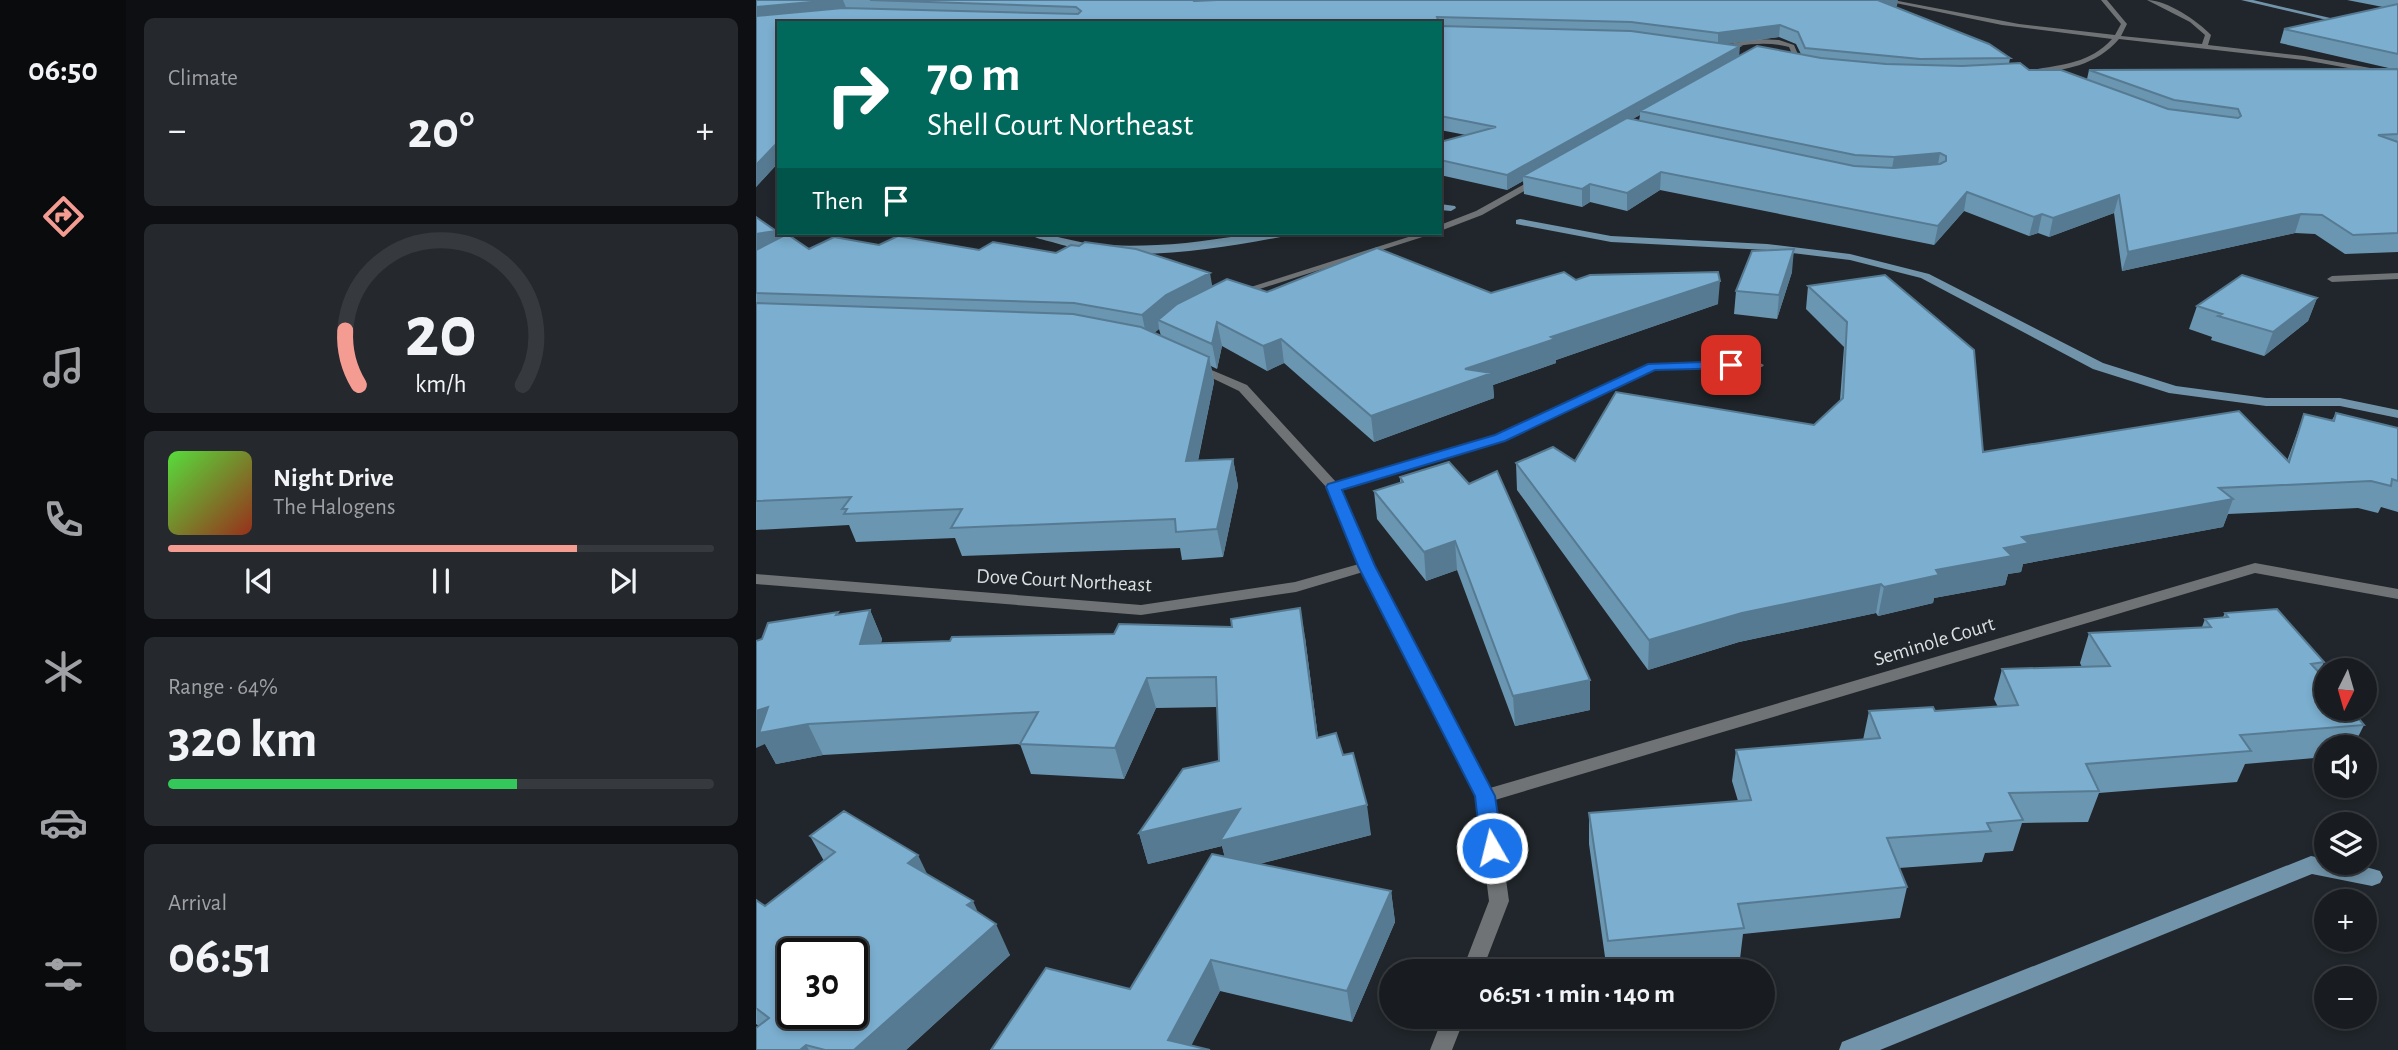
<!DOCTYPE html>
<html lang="en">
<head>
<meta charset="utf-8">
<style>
	:root { --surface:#181c20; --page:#25292d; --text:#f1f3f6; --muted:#9fa1a5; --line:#363a3e; --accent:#f59c92 }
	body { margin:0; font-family:"Alegreya Sans",sans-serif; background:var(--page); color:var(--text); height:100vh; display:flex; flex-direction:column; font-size:26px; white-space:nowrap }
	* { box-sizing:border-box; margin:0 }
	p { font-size:23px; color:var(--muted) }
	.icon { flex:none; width:38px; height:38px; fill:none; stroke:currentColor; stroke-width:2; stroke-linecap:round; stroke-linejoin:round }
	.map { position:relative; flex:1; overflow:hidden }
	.details { display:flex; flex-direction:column; gap:18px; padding:18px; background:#0d0f12; width:630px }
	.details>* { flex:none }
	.guide { position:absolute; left:21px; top:21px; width:665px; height:214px; border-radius:0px; box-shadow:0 4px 10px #0003,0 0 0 2px var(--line); background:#00695c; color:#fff; overflow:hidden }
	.needle { width:46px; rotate:185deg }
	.tools { position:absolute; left:1558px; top:658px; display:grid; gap:14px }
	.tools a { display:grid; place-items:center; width:63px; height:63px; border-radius:50%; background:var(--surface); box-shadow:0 4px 10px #0003,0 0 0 2px var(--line); font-size:35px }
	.speed { position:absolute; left:21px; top:938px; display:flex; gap:14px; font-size:35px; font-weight:700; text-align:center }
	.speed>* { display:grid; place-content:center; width:91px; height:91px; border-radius:50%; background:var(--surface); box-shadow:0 4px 10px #0003,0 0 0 2px var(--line); line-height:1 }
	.speed .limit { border:4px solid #111; border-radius:10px; background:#fff; color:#111 }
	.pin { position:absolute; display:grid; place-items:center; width:60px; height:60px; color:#fff; margin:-30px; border-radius:14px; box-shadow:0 4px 10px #0006 }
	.me { position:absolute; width:77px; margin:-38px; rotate:352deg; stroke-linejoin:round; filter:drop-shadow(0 0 5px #0008) }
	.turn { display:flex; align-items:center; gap:24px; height:147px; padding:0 35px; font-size:32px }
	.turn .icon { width:91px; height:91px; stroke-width:2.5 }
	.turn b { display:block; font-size:49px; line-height:60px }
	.then { display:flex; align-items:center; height:66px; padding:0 35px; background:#0003; gap:14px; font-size:26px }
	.big { font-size:52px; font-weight:700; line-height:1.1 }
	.details .tile { flex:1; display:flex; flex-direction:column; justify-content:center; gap:10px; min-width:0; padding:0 24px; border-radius:10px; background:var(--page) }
	.details .dial { align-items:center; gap:0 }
	.dial svg { height:182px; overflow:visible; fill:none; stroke:var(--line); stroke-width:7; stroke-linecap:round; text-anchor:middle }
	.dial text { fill:var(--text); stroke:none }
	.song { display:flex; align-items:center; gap:21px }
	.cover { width:84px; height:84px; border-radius:10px; background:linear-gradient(135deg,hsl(110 70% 55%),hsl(10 70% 35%)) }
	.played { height:7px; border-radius:4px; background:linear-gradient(90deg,var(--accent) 75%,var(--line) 75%) }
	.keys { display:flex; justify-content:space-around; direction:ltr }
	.heat { display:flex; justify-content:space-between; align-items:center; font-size:38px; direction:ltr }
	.charge { height:10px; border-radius:5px; background:linear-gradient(90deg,#34c759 64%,var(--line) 0) }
	.trip { position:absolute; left:623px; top:959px; width:396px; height:70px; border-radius:35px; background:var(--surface); box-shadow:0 4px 10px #0003,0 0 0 2px var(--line); font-weight:700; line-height:70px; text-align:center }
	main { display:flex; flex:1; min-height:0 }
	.tab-bar { display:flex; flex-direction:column; width:126px; justify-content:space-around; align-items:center; background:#0a0b0d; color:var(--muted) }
	.tab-bar .icon { width:49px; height:49px }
	.tab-bar .active { color:var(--accent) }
	.tab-bar b { font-size:32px; color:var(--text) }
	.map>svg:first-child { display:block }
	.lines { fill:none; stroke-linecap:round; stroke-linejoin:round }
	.stream { fill:#7194aa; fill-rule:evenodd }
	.street { fill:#707375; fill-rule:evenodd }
	.wall { fill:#6a96b2; fill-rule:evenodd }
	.shaded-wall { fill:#567a91 }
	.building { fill:#7baecf; stroke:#567a91; stroke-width:2; fill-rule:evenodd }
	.route { fill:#1a73e8; stroke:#114b97; stroke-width:2 }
	.labels { text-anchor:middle; stroke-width:7; stroke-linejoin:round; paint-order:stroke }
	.street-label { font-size:21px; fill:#dbdfe2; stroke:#20262b }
</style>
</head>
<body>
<main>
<nav class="tab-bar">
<b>06:50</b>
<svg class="icon active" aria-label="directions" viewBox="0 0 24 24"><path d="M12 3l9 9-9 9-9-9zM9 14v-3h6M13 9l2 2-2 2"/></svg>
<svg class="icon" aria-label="music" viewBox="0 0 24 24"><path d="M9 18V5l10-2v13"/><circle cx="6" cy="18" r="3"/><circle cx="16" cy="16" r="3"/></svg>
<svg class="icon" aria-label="phone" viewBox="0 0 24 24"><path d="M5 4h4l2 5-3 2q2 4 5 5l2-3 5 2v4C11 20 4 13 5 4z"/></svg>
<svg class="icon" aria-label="climate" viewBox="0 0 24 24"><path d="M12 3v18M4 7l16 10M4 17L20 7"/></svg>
<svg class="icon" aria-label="car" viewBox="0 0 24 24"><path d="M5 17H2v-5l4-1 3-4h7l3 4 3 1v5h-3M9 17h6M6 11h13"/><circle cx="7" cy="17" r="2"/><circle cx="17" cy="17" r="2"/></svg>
<svg class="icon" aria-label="filters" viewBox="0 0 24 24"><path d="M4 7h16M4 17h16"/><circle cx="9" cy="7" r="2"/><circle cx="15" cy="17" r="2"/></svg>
</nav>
<section class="details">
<div class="tile"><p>Climate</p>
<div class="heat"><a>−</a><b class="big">20°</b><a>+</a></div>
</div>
<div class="tile dial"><svg viewBox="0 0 100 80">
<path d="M14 69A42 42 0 1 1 86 69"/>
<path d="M14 69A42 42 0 0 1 8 45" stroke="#f59c92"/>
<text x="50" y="56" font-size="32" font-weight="700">20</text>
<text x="50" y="72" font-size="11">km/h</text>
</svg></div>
<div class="tile">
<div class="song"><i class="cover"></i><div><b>Night Drive</b><p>The Halogens</p></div></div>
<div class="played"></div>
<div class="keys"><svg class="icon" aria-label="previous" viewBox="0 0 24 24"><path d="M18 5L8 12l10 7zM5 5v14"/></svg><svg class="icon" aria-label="pause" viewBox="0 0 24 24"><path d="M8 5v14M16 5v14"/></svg><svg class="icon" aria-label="next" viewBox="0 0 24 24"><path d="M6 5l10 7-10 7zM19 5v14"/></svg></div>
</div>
<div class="tile"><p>Range · 64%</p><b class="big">320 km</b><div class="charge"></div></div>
<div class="tile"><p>Arrival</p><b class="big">06:51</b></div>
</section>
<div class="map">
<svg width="1642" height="1050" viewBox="0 0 1642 1050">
	<rect width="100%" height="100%" fill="#20262b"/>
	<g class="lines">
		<path class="stream" d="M1485 0H1497L1596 23 1592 25Z
			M684 204 699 206 700 208 695 211 684 210Z
			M764 219 855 236 1011 244 1094 254 1173 274 1347 363 1420 386 1510 398H1584L1642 410V418L1584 406H1510L1413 393 1337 369 1165 278 1094 260 1011 250 855 242 760 224V220Z
			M272 233C294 233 314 241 336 244 357 246 379 246 401 245 446 244 491 231 535 233L530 236C456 250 369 265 296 242 288 240 278 238 272 233Z
			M1555 856 1570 859V863C1588 863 1606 865 1624 871L1627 877 1624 883 1616 886 1556 874 1124 1050H1083L1086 1042Z"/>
		<path class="street" d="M1125 0H1137L1263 24 1359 35 1365 24 1345 0H1351L1371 24 1365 36 1446 44 1449 35 1434 22 1391 0C1411 0 1442 21 1455 35L1452 45 1548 56 1642 73V77L1548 60 1363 39C1339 67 1305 71 1271 74L1269 71C1301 65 1333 65 1356 39L1246 25Z
			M1003 39 1023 40 1038 45 1046 64 1041 65 1033 47C1008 40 982 46 957 49L954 47Z
			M783 176 787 179 786 181 726 215 684 231V225L720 211Z
			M665 233H679L485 295H477L476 293Z
			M1642 273V279L1576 282 1571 279 1576 276Z
			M1002 362 1008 365 1006 367 899 370 748 441 585 489 618 566 734 788 1499 563 1642 589V599L1499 573 739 800 753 901 726 971H706L733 901 720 796 607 572 540 592 385 615 0 584V574L385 605 539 582 603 564 571 488 483 391 435 368V364L439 363 491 385 580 482 740 435 893 365Z
			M687 1017H709L696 1050H674Z"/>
	</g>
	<path class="wall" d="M1 0H438V1L1141 6 1139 7 1254 58 1253 64 1273 70 1331 79 1333 70 1637 69 1524 43 1528 29 1627 7 1591 0H1642V252L1589 254 1559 234 1539 233 1366 271 1358 213 1293 237 1282 233 1273 236 1208 211 1178 245 904 190 871 211 834 202 826 207 768 194 767 181 751 190 684 175V142L710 135 684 130V23H23V162L0 187V1ZM1023 37 1040 44 1045 54 983 56 970 44ZM884 115 883 121 876 119Z
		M0 217 20 231 23 238 53 249 123 245 223 250 457 286 511 292 735 293 820 280 962 304 800 360V363L737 385 738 398 618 442 528 363 511 371 466 346 461 369 455 366 458 382 442 461 477 459 482 486 467 557 426 560 424 548 206 556 199 538 100 542 93 525 0 530ZM403 329 405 336 398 333Z
		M1036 272 1021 319 978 314 980 291Z
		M1052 286 1227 452 1531 461 1548 414 1576 420 1580 413 1642 428V512L1625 507 1622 513 1602 508 1472 514 1467 527 1267 564 1265 572 1252 574 1249 585 1178 598 1177 603 1122 616 1120 613 983 642 892 670 761 490 760 463 819 461 1058 425 1084 400 1088 347 1050 309Z
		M1561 298 1552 321 1508 356 1455 340 1456 337 1433 329 1441 306Z
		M644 477 834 680V710L759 726 701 570 670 581 621 519 618 491 644 483Z
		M114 610 126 639 125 643 549 637 562 738 587 755 615 835 503 864 635 891 639 922 596 1022 464 991 435 1045 235 1050 374 989 469 857 466 846 392 864 383 833 463 761 461 707 400 708 368 779 275 774 264 744 67 755 20 764 9 744 6 639 83 615Z
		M1469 613 1568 662 1563 673 1608 725 1597 747H1570V757L1489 764 1481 782 1343 793 1332 822 1266 823 1257 851 1229 853 1226 862 1143 868 1151 887 1144 918 987 934 984 959 851 971 833 844V813L982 801 976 781 980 750 1107 740 1113 711H1179L1242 707 1238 699 1246 669 1326 667 1324 663 1333 633 1446 627 1449 619 1467 617Z
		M54 836 171 874 221 912 254 955 150 1050H0L3 1026 0 1024V900L9 906 68 861Z"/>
	<path class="shaded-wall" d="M77 0H87L91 10 0 18V7Z
		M1128 0H1142L1141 6 1122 13 1124 1Z
		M1024 25 1023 37 962 45V33Z
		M984 46 983 58 884 111V115L774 177 767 176V181L751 190V175Z
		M23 141V162L0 187V165Z
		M1184 153 1181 170 1135 174 1138 157Z
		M905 172 904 190 871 211V193Z
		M834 184V202L826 207V189Z
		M1211 192 1208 211 1178 245 1182 226Z
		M1363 195 1358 213 1293 237 1297 218Z
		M1286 214 1282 233 1273 236 1278 217Z
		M1545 214 1539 233 1366 271 1372 252Z
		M20 231 26 247 0 252V234Z
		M1038 249 1036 272 1021 319 1023 295Z
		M454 273 458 296 402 320 403 329 391 339 386 315 410 295Z
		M964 281 962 304 800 360V363L737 385 738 398 618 442 615 416 709 369 795 337Z
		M1561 298 1552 321 1508 356 1517 332Z
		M461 322 466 346 461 369 456 344Z
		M525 339 528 363 511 371 507 346Z
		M453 357 458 382 436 488 430 461Z
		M477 459 482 486 467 557 461 529Z
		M1477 499 1467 527 1267 564 1265 572 1252 574 1249 585 1178 598 1177 603 1122 616 1128 587 1180 570 1266 537Z
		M699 541 701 570 670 581 668 552Z
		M1125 584 1120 613 983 642 892 670 893 640 986 613Z
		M544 608 549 637 566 768 561 738Z
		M114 610 126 639 117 674 104 644Z
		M391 678 400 708 368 779 359 748Z
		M834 680V710L759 726 757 696Z
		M12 707 52 724 67 755 20 764 9 744 0 748V711Z
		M611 805 615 835 472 872 466 846 392 864 383 833 484 809Z
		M162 855 177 886 152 863Z
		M635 891 639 922 596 1022 591 991Z
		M217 901 231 933 240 924 254 955 150 1050H98L211 905Z
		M455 960 464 991 433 1050 412 1040Z
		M50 1045 53 1050H44Z"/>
	<path class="building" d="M1 0H77L0 7V1Z
		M114 0H437L438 1 461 0H1128L1124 1 1233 44 1254 58 1164 59 1049 48 1042 32 1024 25 962 33 875 22 681 17 683 23H23V141L0 165V16L87 8 322 14 325 11 320 7Z
		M1642 4V54L1528 29Z
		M684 26 875 31 984 46 751 175 684 160V142L740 127 684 116Z
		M1001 46 1065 58 1130 64 1206 66 1264 63 1273 70H1305L1412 109 1482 118 1485 116 1482 109 1418 100 1333 70 1642 69V134L1622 135 1642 142V233L1597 235 1566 215 1545 214 1372 252 1363 195 1297 218 1286 214 1278 217 1211 192 1182 226 905 172 871 193 834 184 826 189 767 176 871 118 1098 166 1138 168 1184 164 1190 161V156L1184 153 1138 157 1099 155 884 111Z
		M0 217 20 231 0 234Z
		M31 234 53 249 78 237 123 245 142 236 223 250 237 242 300 253 315 245 323 246 329 242 380 249 454 273 410 295 386 315 318 303 0 293V250Z
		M621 248 735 293 808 272 820 280 834 275 962 272 964 281 795 337 799 339 709 369 736 373 615 416 525 339 507 346 461 322 456 344 402 320 421 304 471 279 511 292Z
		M1038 249 1023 295 980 291 996 251Z
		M1129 275 1218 350 1227 452 1483 411 1533 462 1548 414 1578 421 1580 413 1642 428V481L1636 479 1635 486 1615 481 1463 488 1477 499 1266 537 1273 543 1248 548 1256 556 1180 570 1183 575 1128 587 1125 584 986 613 893 640 760 463 797 447 819 461 860 392 1058 425 1087 398 1091 322 1052 286Z
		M1486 275 1561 298 1517 332 1462 316 1466 314 1441 306Z
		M0 303 317 314 385 327 453 357 430 461 477 459 461 529 420 532 419 519 195 528 206 509 88 514 91 509H86L95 497 0 501Z
		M693 462 713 484 741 471 834 680 757 696 699 541 668 552 618 491 647 482 644 477Z
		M544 608 561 738 580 733 587 755 597 753 611 805 464 841 484 809 383 833 427 769 463 761 460 677 391 678 359 748 264 744 282 712 52 724 3 733 12 707 0 711V641L6 639 12 623 82 612 80 615 114 610 104 644 194 641 196 637 358 634 363 624 476 627 475 619Z
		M1521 609 1568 662 1555 664 1570 680V709H1595L1608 725 1484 735 1495 751 1330 764 1343 791 1253 793 1267 820 1231 823 1235 831 1131 838 1151 887 982 904 988 928 852 941 833 813 995 800 980 750 1124 738 1113 711 1177 707 1179 711 1262 705 1246 669 1354 666 1333 633 1455 627 1449 619 1472 617 1469 613Z
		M88 811 162 855 152 863 217 901 211 905 240 924 98 1050H69L50 1045 44 1050H0V1028L13 1018 0 1008V900L9 906 79 852 54 836ZM37 954H96V1013H37Z
		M456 854 635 891 591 991 455 960 412 1040 454 1050H235L290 968 374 989Z"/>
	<path class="route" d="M975 361 980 363V368L899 370 749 441 586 490 619 566 739 796 747 848 744 854 736 857 728 854 725 848 719 796 602 566 570 487 572 484 739 435 892 364Z"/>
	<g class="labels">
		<g class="street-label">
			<text transform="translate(308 580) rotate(3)" y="7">Dove Court Northeast</text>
			<text transform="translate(1178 641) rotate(-17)" y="7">Seminole Court</text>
		</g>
	</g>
</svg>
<div class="tools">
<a><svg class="needle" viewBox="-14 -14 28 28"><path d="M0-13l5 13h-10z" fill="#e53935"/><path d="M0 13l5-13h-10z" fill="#9fa1a5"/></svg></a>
<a><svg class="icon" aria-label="sound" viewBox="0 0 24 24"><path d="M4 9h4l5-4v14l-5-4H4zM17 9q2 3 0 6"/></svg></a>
<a><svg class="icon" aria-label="layers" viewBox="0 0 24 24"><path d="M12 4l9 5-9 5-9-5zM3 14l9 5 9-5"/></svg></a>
<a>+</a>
<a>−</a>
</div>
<div class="speed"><div class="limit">30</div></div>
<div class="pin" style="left:975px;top:365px;background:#d93025"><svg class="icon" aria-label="arrive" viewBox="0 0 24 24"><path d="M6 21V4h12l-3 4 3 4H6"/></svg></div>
<svg class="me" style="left:736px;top:848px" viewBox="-20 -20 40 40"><circle r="17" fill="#1a73e8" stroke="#fff" stroke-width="3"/><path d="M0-11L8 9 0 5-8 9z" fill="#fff"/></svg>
<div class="trip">06:51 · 1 min · 140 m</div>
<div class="guide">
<div class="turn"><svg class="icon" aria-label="right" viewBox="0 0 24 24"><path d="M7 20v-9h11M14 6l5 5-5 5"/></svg><div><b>70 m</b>Shell Court Northeast</div></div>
<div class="then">Then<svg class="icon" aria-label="arrive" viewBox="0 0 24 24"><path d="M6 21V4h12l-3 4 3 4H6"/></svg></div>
</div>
</div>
</main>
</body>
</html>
